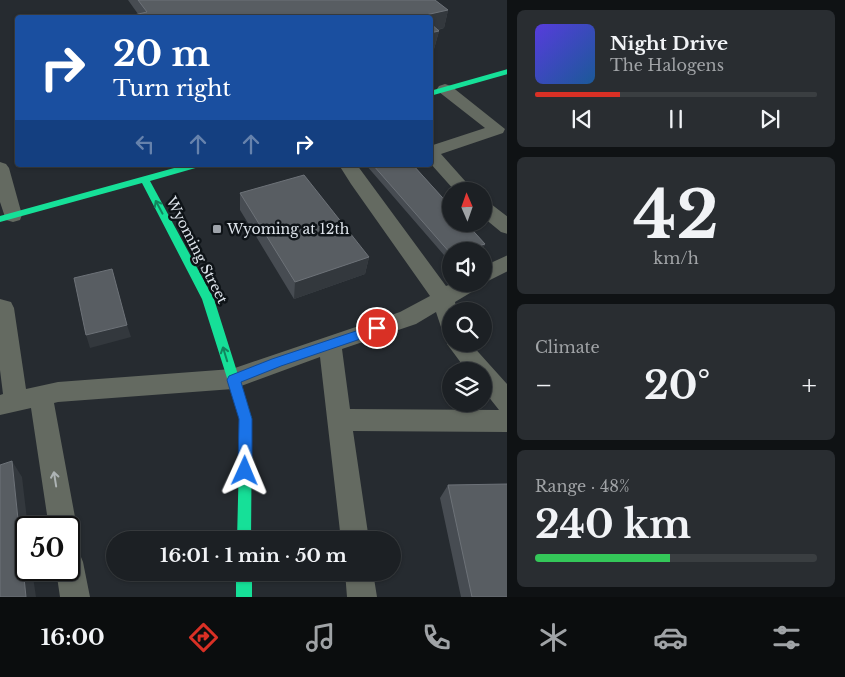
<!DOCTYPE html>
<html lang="en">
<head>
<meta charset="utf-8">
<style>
	:root { --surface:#1c2024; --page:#292d31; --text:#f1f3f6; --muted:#a0a3a6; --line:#3a3e41; --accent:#d93025 }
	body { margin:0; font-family:"Libre Baskerville",serif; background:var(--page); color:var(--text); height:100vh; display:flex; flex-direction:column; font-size:19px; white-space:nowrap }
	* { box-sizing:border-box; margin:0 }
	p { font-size:16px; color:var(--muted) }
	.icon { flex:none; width:28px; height:28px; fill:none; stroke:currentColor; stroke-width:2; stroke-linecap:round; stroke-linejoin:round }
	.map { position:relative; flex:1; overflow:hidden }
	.panel { display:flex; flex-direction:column; gap:10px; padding:10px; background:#0f1214; width:338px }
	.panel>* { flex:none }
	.guide { position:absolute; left:15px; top:15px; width:418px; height:152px; border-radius:5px; box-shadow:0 1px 4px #0004,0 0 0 1px var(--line); background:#1a4fa0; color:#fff; overflow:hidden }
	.needle { width:32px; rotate:358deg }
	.controls { position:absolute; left:442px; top:182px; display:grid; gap:10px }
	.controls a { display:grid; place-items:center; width:50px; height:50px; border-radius:50%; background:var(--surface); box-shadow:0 1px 4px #0004,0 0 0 1px var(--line); font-size:25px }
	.speed { position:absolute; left:15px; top:516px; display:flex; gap:10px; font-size:25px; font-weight:700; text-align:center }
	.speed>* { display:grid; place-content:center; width:65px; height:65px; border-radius:50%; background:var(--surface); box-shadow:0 1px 4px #0004,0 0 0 1px var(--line); line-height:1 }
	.speed .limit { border:2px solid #111; border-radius:8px; background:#fff; color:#111 }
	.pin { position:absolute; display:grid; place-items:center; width:42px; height:42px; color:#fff; margin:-21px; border:2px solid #fff; border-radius:50%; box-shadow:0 1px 5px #0007 }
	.me { position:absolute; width:55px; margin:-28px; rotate:1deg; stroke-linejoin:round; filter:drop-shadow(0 0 4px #0008) }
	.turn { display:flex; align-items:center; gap:18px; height:105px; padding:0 15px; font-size:22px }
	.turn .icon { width:65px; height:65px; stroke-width:2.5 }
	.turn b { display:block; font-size:35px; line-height:42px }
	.lanes { display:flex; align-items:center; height:48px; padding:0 15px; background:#0003; justify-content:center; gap:25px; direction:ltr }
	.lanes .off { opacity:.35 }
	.big { font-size:38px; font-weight:700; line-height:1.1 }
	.panel .widget { flex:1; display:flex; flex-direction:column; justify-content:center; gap:8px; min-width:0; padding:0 18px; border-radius:8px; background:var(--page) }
	.panel .dial { align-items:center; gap:0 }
	.dial b { font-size:65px; line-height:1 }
	.song { display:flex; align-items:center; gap:15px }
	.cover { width:60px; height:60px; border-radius:8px; background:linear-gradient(135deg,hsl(250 70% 55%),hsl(210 70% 35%)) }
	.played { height:5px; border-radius:2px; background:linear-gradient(90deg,var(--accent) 30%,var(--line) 30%) }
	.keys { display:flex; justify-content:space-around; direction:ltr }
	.heat { display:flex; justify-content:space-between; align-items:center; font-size:28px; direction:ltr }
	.charge { height:8px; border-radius:4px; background:linear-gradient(90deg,#34c759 48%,var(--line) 0) }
	.trip { position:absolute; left:106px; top:531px; width:295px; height:50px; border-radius:25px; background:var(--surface); box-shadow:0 1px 4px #0004,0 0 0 1px var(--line); font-weight:700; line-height:50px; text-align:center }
	.menu { display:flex; height:80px; justify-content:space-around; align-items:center; background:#0b0d0e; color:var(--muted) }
	.menu .icon { width:35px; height:35px }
	.menu .active { color:var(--accent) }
	.menu b { font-size:22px; color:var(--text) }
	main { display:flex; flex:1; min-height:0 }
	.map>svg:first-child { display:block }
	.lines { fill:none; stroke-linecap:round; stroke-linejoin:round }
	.lane { fill:#646a61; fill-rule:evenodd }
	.fast { fill:#16e098; fill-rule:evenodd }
	.wall { fill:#474c52 }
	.shaded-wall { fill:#33383d }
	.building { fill:#585d62; stroke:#6d7278 }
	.oneway { stroke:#12845e }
	.oneway2 { stroke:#adb3b4 }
	.route { fill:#1a73e8; stroke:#114b97 }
	.poi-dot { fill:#9ea3aa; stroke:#0e1317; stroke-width:2 }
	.labels { text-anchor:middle; stroke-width:5; stroke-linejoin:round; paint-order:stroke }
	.poi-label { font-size:14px; fill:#dee4eb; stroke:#0e1317; text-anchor:start }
	.street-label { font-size:14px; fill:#dee4eb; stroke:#0e1317 }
</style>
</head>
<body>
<main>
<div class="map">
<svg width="508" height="597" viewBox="0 0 508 597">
	<rect width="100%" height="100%" fill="#262b30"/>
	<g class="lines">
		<path class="lane" d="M445 84 451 86 505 129 503 133 441 154 474 191H455L430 163V146L485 128 439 92 437 89 439 86Z
			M0 162 6 164 9 168 22 215 20 220 13 222 6 220 0 202Z
			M339 165H357L446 286 451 284H478L475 290 455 302 457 311H451V336L443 333 436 312 416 324 342 349 350 409 499 410 484 391V371H467L447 344 451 337V344H471L508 385V432L353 431 369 540H341L320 357 233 389 58 402 54 403 77 528 73 538 69 539V528H49L31 408 0 415V395L3 394 0 370V299L11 302 14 308 26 389 58 382 232 369 400 312 430 296 351 184Z
			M484 203 491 204 508 217V234L501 232 484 218Z
			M508 255V271L484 283V266Z
			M69 548 79 552 83 562 90 597H60L56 570H69Z
			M345 572H373L377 597H347Z"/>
		<path class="fast" d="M508 69V74L430 96V91Z
			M185 165H201L199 167 150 181 214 299 252 419 251 540H237L240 419 202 299 142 183 0 222V216Z
			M236 572H252V597H236Z"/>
	</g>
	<path class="wall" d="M128 0H435L448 10 444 28 438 30 439 31 434 49 138 14Z
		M366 165H413L485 244 482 251H451V261L450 262Z
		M240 193 369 257 365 274 294 299 240 210Z
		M448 485 508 597H461L440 498Z"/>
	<path class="shaded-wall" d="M448 10 444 28 430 31V18H421V16Z
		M439 31 434 49 430 50V33Z
		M485 244 482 251H462Z
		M369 257 365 274 294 299 295 282Z
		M127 325 131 337 90 348 86 335Z
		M12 461 22 477 28 528H26V570H32L36 597H26Z"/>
	<path class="building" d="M138 0H435L448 10 421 16 423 18H121L147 12Z
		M430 23 439 31 430 33Z
		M373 165H413L451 207V224H467L485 244 462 251H451V254Z
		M304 175 369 257 295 282 240 193Z
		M112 269 127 325 86 335 74 278Z
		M12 461 26 597H0V465Z
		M508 484V597H472L448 485Z"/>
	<defs><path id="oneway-shaft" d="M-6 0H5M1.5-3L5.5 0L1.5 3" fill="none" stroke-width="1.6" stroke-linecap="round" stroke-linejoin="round" transform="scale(1.25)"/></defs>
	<g class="oneway">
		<use href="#oneway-shaft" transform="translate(159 207) rotate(-118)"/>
		<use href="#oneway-shaft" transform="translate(225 354) rotate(-107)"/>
	</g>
	<use class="oneway2" href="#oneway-shaft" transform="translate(55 479) rotate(-99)"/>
	<path class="route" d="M377 324 381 325 383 328 381 332 281 366 241 382 252 419V471L250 475 245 477 240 475 238 471 239 419 227 380 229 376 272 359Z"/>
	<rect class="poi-dot" x="212" y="224" width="10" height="10" rx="2.5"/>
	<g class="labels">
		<g class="poi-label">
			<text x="227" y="234">Wyoming at 12th</text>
		</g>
		<g class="street-label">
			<text transform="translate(197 250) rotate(63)" y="5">Wyoming Street</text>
		</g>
	</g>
</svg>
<div class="controls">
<a><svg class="needle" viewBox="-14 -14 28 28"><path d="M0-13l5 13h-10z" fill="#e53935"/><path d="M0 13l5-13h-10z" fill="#a0a3a6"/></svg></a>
<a><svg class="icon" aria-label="sound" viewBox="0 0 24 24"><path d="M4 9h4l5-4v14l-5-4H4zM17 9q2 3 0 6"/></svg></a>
<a><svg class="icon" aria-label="search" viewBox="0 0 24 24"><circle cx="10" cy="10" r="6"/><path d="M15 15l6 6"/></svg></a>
<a><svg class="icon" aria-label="layers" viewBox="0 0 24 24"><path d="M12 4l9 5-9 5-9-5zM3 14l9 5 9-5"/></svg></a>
</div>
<div class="speed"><div class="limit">50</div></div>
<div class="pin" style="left:377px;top:328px;background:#d93025"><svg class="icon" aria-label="arrive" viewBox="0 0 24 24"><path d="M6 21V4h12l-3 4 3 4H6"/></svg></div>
<svg class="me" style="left:245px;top:471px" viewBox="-20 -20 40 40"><path d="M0-17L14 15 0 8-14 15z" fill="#1a73e8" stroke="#fff" stroke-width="4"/></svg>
<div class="trip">16:01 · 1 min · 50 m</div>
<div class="guide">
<div class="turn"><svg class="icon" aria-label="right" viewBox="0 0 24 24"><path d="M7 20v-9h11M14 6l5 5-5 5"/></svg><div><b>20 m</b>Turn right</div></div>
<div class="lanes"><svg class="icon off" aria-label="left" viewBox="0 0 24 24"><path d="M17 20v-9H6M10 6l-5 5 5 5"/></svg><svg class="icon off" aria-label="ahead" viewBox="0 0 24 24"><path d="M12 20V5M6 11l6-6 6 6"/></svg><svg class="icon off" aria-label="ahead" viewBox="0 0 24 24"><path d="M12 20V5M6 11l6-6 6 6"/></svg><svg class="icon" aria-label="right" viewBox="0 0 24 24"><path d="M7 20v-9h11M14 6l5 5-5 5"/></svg></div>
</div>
</div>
<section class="panel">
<div class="widget">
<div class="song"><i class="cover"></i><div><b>Night Drive</b><p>The Halogens</p></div></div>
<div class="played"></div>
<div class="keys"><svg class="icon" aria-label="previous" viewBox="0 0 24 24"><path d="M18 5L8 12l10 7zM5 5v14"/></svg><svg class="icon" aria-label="pause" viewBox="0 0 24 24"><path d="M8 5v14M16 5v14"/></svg><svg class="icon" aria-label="next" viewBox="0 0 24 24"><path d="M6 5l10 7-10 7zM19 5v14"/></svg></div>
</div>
<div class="widget dial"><b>42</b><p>km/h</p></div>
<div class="widget"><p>Climate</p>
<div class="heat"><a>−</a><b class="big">20°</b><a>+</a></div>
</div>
<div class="widget"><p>Range · 48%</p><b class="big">240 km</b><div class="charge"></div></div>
</section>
</main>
<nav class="menu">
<b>16:00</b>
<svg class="icon active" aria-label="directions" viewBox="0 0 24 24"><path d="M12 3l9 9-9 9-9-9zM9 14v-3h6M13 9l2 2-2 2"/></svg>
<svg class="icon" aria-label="music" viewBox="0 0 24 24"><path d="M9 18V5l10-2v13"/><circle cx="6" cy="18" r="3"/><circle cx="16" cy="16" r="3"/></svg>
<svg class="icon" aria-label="phone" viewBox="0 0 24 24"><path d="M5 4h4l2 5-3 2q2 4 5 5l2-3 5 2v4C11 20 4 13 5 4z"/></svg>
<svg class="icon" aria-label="climate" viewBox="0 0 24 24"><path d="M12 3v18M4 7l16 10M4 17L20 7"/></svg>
<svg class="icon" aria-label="car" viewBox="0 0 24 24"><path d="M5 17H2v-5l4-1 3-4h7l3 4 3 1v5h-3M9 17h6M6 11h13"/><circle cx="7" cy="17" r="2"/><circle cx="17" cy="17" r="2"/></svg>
<svg class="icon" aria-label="filters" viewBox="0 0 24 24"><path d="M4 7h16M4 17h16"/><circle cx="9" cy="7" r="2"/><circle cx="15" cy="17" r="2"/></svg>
</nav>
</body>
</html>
